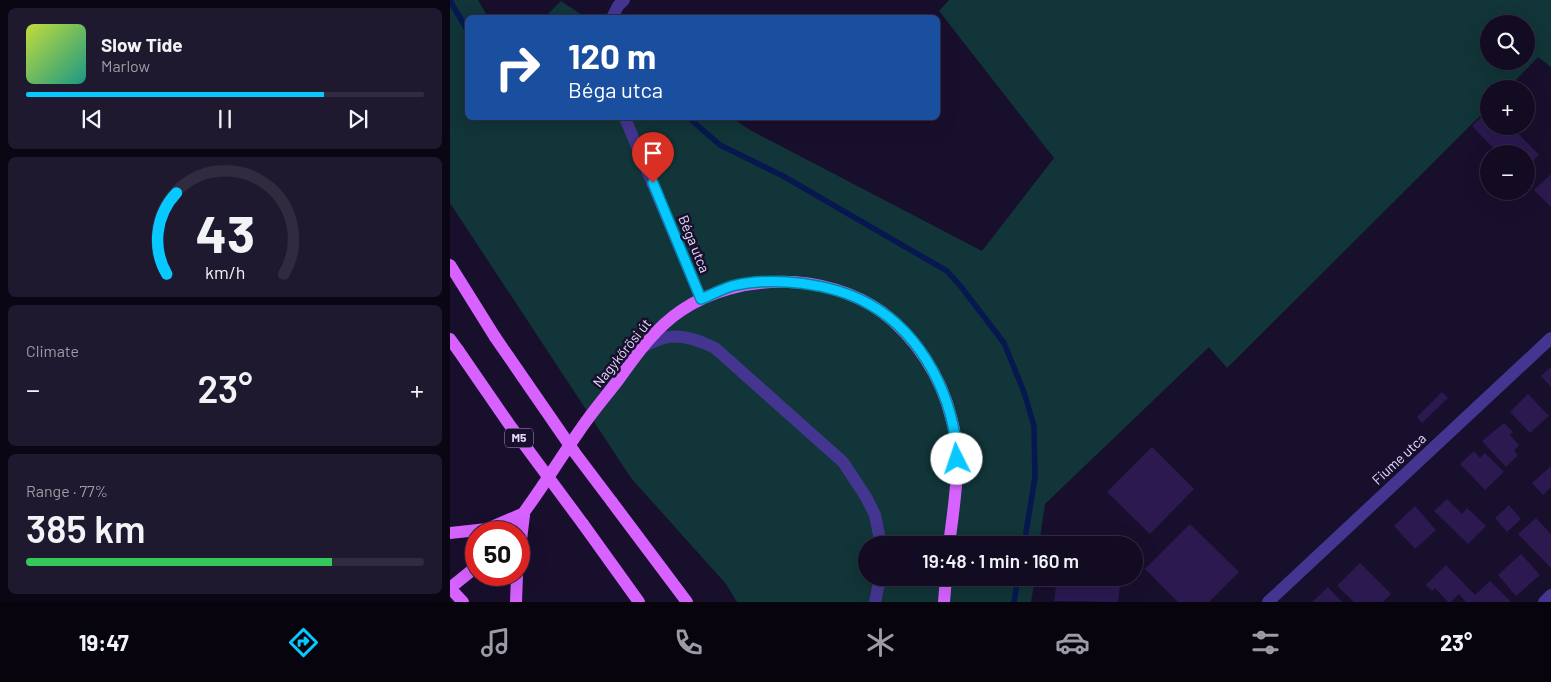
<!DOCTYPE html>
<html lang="en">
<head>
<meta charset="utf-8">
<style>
	:root { --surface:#120b22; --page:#1f192f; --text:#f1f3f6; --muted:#9c9ba5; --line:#312b40; --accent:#07c9ff }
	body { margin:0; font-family:Barlow,sans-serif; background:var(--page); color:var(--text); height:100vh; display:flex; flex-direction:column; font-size:19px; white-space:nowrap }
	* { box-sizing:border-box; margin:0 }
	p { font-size:16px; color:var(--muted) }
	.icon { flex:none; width:28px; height:28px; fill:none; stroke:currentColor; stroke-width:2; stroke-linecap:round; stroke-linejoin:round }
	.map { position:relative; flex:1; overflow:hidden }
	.drawer { display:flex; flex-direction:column; gap:8px; padding:8px; background:#0a0613; width:450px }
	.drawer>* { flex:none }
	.hud { position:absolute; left:15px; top:15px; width:475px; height:105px; border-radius:8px; box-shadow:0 5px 20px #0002,0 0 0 1px var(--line); background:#1a4fa0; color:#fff; overflow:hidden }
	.buttons { position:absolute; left:1030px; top:15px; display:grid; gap:10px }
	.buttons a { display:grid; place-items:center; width:55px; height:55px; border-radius:50%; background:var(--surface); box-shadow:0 5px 20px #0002,0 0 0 1px var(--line); font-size:25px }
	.speed { position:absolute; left:15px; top:521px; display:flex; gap:10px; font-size:25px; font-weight:700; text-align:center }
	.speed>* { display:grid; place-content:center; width:65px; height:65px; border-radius:50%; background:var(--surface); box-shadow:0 5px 20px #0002,0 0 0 1px var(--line); line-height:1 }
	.speed .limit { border:8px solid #d22; background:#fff; color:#111 }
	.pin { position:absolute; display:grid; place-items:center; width:42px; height:42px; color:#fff; margin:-51px -21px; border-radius:50% 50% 50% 0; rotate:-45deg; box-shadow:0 0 5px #0007 }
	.pin .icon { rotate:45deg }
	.me { position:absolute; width:55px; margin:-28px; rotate:356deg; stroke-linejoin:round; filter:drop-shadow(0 0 4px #0008) }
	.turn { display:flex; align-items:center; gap:18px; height:105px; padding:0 20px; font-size:22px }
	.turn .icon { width:65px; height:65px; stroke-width:2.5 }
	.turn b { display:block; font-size:35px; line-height:42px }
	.big { font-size:38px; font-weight:600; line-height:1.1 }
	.drawer .card { flex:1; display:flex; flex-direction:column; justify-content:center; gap:8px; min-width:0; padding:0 18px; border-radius:8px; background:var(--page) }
	.drawer .dial { align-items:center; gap:0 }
	.dial svg { height:130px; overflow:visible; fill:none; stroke:var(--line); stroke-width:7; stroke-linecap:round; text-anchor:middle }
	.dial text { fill:var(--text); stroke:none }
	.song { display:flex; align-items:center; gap:15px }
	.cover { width:60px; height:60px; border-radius:8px; background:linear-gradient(135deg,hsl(70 70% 55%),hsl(170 70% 35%)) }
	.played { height:5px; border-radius:2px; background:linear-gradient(90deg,var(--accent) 75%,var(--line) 75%) }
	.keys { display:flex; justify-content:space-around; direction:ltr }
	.heat { display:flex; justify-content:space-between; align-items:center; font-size:28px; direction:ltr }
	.charge { height:8px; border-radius:4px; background:linear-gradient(90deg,#34c759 77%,var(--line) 0) }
	.trip { position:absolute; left:408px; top:536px; width:285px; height:50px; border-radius:25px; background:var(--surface); box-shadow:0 5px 20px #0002,0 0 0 1px var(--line); font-weight:600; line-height:50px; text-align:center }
	.tab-bar { display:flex; height:80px; justify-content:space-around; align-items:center; background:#07040e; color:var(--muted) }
	.tab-bar .icon { width:35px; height:35px }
	.tab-bar .selected { color:var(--accent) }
	.tab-bar b { font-size:22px; color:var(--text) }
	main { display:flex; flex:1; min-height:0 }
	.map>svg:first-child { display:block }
	.green { fill:#113538; fill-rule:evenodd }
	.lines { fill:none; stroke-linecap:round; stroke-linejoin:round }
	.stream { stroke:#06184f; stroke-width:5.5 }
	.building { fill:#2b1950 }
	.minor { stroke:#443690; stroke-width:12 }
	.major { stroke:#d762ff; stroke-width:12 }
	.major-bridge { stroke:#d762ff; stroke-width:12 }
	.route-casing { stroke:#0583a6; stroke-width:12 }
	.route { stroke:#07c9ff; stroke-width:9 }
	.labels { text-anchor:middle; stroke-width:5; stroke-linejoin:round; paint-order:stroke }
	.shield { fill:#180f2d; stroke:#a79ec0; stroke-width:1 }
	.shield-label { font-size:12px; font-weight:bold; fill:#e4dbff }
	.street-label { font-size:14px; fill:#e4dbff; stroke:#180f2d }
</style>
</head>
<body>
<main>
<section class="drawer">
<div class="card">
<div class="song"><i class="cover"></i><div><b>Slow Tide</b><p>Marlow</p></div></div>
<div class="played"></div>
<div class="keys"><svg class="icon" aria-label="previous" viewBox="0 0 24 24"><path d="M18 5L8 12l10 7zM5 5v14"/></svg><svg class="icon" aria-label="pause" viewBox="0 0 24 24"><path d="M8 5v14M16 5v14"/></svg><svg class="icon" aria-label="next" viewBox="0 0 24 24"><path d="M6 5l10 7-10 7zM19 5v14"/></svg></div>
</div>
<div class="card dial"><svg viewBox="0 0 100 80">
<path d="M14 69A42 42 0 1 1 86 69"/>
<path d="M14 69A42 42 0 0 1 20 19" stroke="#07c9ff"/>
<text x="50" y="56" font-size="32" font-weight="700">43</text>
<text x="50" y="72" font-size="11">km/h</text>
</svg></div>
<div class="card"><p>Climate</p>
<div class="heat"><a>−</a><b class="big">23°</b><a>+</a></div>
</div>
<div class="card"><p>Range · 77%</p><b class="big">385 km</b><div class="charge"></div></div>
</section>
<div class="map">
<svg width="1101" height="602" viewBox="0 0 1101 602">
	<rect width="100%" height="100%" fill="#180f2d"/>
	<path class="green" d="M0 0H28L38 17 18 18V118H282L300 130 532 251 604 158 489 11 499 0H1101V67L1088 57 1057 89H1039V107L777 368 759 347 595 504 589 545H416V578H585L581 602H287L276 584 181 478 0 203ZM1039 24H1076V61H1039Z
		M111 1 135 17H95Z"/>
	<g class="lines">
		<path class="stream" d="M0 1 18 31
			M239 118 270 145 333 176 497 271 512 288 554 343 574 392 584 426 585 477 574 545
			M564 602 568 578"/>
	</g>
	<path class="building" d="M1039 109V126H1061L1089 155 1076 167V154H1049L1022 126Z
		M1101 174V207L1084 190Z
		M1101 367V387L1091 376Z
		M992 392 998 398 972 423 967 417Z
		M1078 394 1099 416 1080 433 1060 412Z
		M1054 423 1063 432 1060 435 1069 445 1064 451 1068 455 1056 467 1032 441Z
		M702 447 744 489 700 534 657 492Z
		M1024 451 1030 458 1035 453 1054 472 1035 490 1010 464Z
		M1101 466V487L1093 495 1082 483Z
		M997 499 1012 514 1017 508 1036 526 1018 544 984 511Z
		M1059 505 1071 519 1057 532 1045 518Z
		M965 506 986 530 965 549 944 526Z
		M1086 518 1101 534V568L1068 534Z
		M740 524 789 572 759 602H728L695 569Z
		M611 537 671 544V545H610Z
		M1071 554 1090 575 1066 596 1048 575Z
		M910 563 941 594 933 602H904L887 586Z
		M996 565 1025 595 1040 581 1061 602H1016L1009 594 1001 602H998L985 588 982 591 976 585Z
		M607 578H671L668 602 604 601Z
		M878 587 892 602H862Z"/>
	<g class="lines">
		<path class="minor" d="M162 18 168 6 174 0
			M175 118 251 299
			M192 347C199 344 207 340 214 338 231 333 251 341 265 348L393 462 416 497 425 515 431 545
			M425 602 430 578
			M818 602 1101 338
			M1094 602 1101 595"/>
		<path class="major" d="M0 265 45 337
			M0 339 8 350
			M162 502 237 602
			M133 524 189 602
			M59 532C85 500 106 464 130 430 142 412 156 396 169 379 187 354 206 327 232 310 289 272 376 272 432 312 466 337 491 377 501 417 513 459 504 503 499 545
			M0 533 37 529 72 514
			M69 556 74 515
			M13 602 0 588 26 567
			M66 602 67 575
			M494 602 496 578"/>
		<path class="major-bridge" d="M45 337 125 453 162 502
			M8 350 59 424 133 524"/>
	</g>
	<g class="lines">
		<g class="route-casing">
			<path id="route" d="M203 183 251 299C261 295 272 289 282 286 323 276 382 283 419 304 473 334 505 399 507 459"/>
		</g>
		<use href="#route" class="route"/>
	</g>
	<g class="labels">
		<rect class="shield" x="55" y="428.5" width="28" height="19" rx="4"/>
		<g class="shield-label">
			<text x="69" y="442">M5</text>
		</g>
		<g class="street-label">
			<text transform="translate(244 244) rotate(68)" y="5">Béga utca</text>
			<text transform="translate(172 353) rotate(-51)" y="5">Nagykőrösi út</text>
			<text transform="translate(949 459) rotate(-43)" y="5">Fiume utca</text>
		</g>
	</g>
</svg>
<div class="buttons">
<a><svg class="icon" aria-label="search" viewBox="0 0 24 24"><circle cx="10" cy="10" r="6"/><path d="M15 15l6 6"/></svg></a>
<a>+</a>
<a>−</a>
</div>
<div class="speed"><div class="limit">50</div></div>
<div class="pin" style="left:203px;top:183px;background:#d93025"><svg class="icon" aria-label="arrive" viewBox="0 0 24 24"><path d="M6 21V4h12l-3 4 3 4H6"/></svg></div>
<svg class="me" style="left:507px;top:459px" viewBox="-20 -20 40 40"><circle r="19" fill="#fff"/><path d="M0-13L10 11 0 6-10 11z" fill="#07c9ff"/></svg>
<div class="trip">19:48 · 1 min · 160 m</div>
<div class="hud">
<div class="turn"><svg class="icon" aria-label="right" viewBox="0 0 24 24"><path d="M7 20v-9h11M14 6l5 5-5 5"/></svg><div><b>120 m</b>Béga utca</div></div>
</div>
</div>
</main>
<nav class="tab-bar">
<b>19:47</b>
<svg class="icon selected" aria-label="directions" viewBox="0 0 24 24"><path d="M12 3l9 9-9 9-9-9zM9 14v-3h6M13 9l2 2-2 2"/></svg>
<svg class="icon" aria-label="music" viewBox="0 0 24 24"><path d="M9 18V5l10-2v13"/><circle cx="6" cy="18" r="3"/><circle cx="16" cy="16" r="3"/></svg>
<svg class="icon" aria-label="phone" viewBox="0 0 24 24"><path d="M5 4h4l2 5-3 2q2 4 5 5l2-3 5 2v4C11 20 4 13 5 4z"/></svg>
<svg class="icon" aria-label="climate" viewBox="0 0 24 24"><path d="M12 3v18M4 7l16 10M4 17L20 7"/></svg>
<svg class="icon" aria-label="car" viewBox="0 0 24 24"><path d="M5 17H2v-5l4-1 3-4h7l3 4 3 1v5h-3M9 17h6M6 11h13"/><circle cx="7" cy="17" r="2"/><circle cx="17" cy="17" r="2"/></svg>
<svg class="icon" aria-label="filters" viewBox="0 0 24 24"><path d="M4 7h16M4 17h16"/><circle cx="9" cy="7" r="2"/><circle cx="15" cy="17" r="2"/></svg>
<b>23°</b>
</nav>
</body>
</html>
